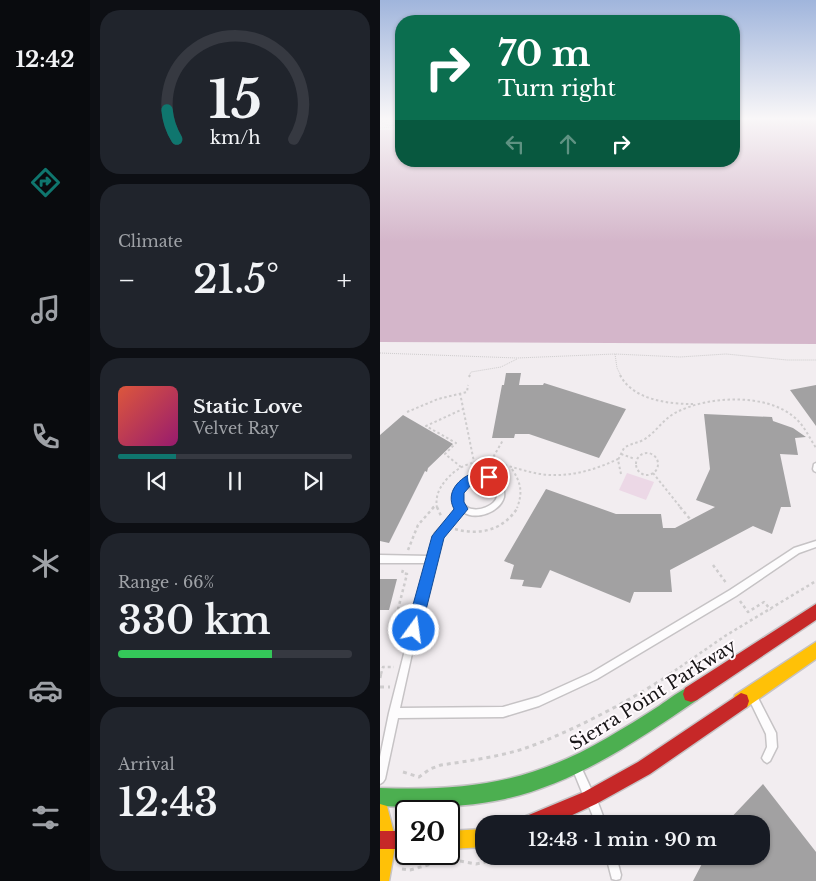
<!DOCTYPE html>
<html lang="en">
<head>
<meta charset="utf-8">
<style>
	:root { --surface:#171b24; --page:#20242c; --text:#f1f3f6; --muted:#9ea1a6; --line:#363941; --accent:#0f766e }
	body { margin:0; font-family:"Libre Baskerville",serif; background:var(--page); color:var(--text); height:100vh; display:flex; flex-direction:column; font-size:19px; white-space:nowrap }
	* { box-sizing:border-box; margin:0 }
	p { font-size:16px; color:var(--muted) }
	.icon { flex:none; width:28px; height:28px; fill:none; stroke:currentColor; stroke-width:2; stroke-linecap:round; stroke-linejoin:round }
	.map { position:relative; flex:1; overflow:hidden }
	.panel { display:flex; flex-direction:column; gap:10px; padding:10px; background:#0d0f14; width:290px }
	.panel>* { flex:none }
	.hud { position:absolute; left:15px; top:15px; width:345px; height:152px; border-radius:20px; box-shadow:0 1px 4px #0004; background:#0b6e4f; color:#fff; overflow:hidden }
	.speed { position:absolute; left:15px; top:800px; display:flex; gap:10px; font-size:25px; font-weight:700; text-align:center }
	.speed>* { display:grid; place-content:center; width:65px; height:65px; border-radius:50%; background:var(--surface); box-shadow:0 1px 4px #0004; line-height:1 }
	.speed .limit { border:2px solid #111; border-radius:8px; background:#fff; color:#111 }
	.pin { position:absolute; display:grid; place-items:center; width:42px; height:42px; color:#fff; margin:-21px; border:2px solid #fff; border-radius:50%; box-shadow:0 1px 5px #0007 }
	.me { position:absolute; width:55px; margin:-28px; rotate:14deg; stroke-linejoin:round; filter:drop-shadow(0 0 4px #0008) }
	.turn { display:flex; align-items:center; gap:18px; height:105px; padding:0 20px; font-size:22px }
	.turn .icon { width:65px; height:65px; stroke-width:2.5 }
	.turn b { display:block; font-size:35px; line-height:42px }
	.lanes { display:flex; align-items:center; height:48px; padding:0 20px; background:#0003; justify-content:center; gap:25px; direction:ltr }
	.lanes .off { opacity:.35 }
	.big { font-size:38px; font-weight:600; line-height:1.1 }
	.panel .tile { flex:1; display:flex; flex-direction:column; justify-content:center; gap:8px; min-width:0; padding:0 18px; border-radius:20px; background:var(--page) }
	.panel .dial { align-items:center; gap:0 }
	.dial svg { height:130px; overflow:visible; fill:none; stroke:var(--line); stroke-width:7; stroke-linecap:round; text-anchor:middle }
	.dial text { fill:var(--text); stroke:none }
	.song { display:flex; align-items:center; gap:15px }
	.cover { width:60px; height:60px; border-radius:8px; background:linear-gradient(135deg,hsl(10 70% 55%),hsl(320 70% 35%)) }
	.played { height:5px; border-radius:2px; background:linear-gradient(90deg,var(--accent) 25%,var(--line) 25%) }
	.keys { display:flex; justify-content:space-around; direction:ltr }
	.heat { display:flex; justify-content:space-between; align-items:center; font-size:28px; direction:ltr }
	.charge { height:8px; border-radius:4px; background:linear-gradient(90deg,#34c759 66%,var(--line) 0) }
	.trip { position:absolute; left:95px; top:815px; width:295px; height:50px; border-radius:20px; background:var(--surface); box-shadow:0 1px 4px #0004; font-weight:600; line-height:50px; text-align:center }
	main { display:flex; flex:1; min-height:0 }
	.dock { display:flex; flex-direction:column; width:90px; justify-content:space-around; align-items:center; background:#090b0e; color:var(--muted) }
	.dock .icon { width:35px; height:35px }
	.dock .selected { color:var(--accent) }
	.dock b { font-size:22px; color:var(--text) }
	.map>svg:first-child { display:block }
	.green { fill:#ecd8e6 }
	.water { fill:#d4b6ca }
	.building { fill:#a2a1a2 }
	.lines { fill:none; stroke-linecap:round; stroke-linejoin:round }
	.lane-casing { stroke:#c6c3c5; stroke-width:3 }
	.fast-casing { stroke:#c6c3c5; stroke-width:3 }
	.slow-casing { stroke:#c6c3c5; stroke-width:3 }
	.jam-casing { stroke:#c6c3c5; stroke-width:3 }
	.path-far3 { stroke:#cecccd; stroke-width:1; stroke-dasharray:1 1; stroke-linecap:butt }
	.path-far2 { stroke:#cecccd; stroke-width:2; stroke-dasharray:2.5 2.5; stroke-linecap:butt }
	.path-far1 { stroke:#cecccd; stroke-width:2.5; stroke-dasharray:3 3; stroke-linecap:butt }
	.path { stroke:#cecccd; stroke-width:3; stroke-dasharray:4 4; stroke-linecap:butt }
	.lane { fill:#fdfcfd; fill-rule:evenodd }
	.fast { fill:#4caf50; fill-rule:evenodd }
	.slow { fill:#ffc107; fill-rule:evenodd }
	.jam { fill:#c62828; fill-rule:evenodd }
	.route { fill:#1a73e8; stroke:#114b97 }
	.labels { text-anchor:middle; stroke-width:4; stroke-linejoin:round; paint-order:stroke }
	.near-street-label { font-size:18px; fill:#181517; stroke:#fffafd }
</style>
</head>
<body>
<main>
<nav class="dock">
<b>12:42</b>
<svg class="icon selected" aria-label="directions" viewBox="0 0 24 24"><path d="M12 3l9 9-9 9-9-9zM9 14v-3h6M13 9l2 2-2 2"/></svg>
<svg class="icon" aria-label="music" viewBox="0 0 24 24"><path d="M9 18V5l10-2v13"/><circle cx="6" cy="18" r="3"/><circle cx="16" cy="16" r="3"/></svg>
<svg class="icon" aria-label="phone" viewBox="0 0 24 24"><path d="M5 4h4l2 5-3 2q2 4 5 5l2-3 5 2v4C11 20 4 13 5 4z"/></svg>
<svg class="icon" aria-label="climate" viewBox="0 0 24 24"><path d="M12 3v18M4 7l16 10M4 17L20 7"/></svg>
<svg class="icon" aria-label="car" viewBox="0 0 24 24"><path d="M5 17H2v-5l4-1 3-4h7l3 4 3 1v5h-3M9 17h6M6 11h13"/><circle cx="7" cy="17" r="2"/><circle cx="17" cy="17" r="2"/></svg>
<svg class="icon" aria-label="filters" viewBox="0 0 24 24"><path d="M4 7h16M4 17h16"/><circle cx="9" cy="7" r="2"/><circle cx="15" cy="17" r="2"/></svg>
</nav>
<section class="panel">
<div class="tile dial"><svg viewBox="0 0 100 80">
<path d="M14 69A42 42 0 1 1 86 69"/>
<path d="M14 69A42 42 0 0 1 8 51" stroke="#0f766e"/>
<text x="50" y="56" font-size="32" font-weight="700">15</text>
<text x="50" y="72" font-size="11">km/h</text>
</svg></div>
<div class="tile"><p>Climate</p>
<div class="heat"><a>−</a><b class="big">21.5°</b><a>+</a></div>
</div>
<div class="tile">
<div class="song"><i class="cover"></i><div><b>Static Love</b><p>Velvet Ray</p></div></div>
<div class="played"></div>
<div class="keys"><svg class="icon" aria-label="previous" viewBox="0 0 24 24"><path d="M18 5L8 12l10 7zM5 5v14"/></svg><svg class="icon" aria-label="pause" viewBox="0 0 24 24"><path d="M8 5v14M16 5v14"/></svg><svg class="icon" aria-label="next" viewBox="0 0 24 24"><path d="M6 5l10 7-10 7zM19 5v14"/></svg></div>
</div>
<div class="tile"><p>Range · 66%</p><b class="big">330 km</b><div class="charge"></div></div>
<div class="tile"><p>Arrival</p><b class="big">12:43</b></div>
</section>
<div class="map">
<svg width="436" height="881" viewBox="0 0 436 881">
	<rect width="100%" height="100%" fill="#f2edf0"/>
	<path class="green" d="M247 473 274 482 266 500 239 490Z"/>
	<path class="water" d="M354 119H436V344L0 342V130H21V161H354Z"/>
	<path class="building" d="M126 373H141L139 385H163L164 383 246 409 219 458 149 434H135L134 438H112L122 385H124Z
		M436 385V426L410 390Z
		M324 414 392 417 393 421 413 428 426 437 415 438 418 455 400 454 411 507H401L392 534 373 526 290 570 292 592H254L250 603 170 570 161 588 142 586 144 580 130 579 134 565 124 561 166 489 236 514H281L283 528H295L335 507 316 500 330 469Z
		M23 415 73 444 48 468 47 472 45 471 9 543 0 541V435Z
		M0 579H17L9 610H0Z
		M383 784 436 852V881H313L326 856H381V824H345Z"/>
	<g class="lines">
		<g class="lane-casing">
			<path id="lane" d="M436 463V472L434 471 433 469 434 464Z
				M102 473 111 475 121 481C123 486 125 491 124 497 120 512 96 521 83 512L61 537 33 649 20 708 123 707 158 697 211 673 350 590 414 548 436 541V547L419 553 356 596 217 679 159 706 123 717 18 718 5 779 3 782 0 784V757L9 713 47 563H0V555L49 556 55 533 78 508 75 504V491L76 489 85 478ZM102 479 108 480 116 485C117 489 118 493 117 497 114 506 100 511 92 509 88 509 85 505 81 503 81 485 86 483 102 479Z
				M374 694 377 696 396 733 397 747 390 761 387 763 384 761 382 758 387 747 386 734 369 699 371 696Z
				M198 765 201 767 213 793 212 797 208 798 204 797 193 770 195 767Z
				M213 799 217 800 226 824H216L208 804 209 800Z
				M226 856H236L241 875 240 879 236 880 232 879Z"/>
		</g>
		<g class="fast-casing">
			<path id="fast" d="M311 686 317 688 319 694 317 700C258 740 196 783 125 799 84 808 42 808 0 806V788C88 791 150 783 227 738 244 728 262 717 279 706 289 699 299 691 311 686Z"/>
		</g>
		<g class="slow-casing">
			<path id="slow" d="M436 642V659L367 707 361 709 355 707 353 701 355 695Z
				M0 804 7 806 16 841 9 881H0Z
				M104 829V847L69 849V831Z"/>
		</g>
		<g class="jam-casing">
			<path id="jam" d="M436 604V620L317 700 311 702 305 700 303 694 305 688Z
				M361 693 367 695 369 701 367 707 270 774 216 804 173 824H142L144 817 204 792 258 762Z
				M0 831H26V849H0Z"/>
		</g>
		<path class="path-far3" d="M1 119V122L6 125 21 126
			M0 128 12 127
			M0 353 137 358 235 354 300 357 346 354 407 360H436
			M235 354 237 368 241 376
			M89 376 91 372 121 367 137 359"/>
		<path class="path-far2" d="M240 375C253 400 288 404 313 404
			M89 377 90 375
			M80 393 94 462
			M27 412 58 399 87 392 88 385
			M256 464a11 11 0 1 1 22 0a11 11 0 1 1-22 0Z
			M241 454 255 459
			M111 461 123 440
			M81 467 65 454 76 443 46 426 83 409
			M132 469C141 483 143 492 137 508
			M273 473 301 508
			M241 474 238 460 244 448C251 443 259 443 265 439 277 431 284 418 297 412 328 396 386 393 414 417 424 425 429 437 436 448
			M52 508 56 505
			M57 508C55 497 59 488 66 480 98 443 133 474 171 475 194 476 217 469 238 459"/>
		<path class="path-far1" d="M57 507 62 518
			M300 507 310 519
			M75 529C100 536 124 530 138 507
			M28 550 38 525 54 507
			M333 565 347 584
			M23 570 22 573 27 574 13 629H24
			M360 601 368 612 384 602 391 610
			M1 674 3 667H14
			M290 674 345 636 436 581"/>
		<path class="path" d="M0 678 1 673
			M0 687H10
			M23 772 39 777 50 769 61 765C88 761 117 757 143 749 191 732 250 701 292 673
			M80 861 96 864 134 856
			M22 869 30 870 66 860"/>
		<use href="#lane" class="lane"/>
		<use href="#fast" class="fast"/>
		<use href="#slow" class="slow"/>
		<use href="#jam" class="jam"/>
	</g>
	<linearGradient id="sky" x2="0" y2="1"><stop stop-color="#a0b5dc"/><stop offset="0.49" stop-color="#f9f7f8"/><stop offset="1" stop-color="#f9f7f8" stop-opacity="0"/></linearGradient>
	<rect width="436" height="242" fill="url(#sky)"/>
	<path class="route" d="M95 472 113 473 115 477 113 480 92 484 84 493V502L88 509 64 538 41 630 39 636 34 638 28 636 26 630 52 536 74 509C65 492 79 478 95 472Z"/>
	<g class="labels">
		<g class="near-street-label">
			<text transform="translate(273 695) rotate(-32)" y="6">Sierra Point Parkway</text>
		</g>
	</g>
</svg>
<div class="speed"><div class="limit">20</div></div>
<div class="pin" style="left:109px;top:477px;background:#d93025"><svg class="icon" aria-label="arrive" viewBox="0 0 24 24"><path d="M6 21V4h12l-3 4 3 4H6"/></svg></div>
<svg class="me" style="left:34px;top:630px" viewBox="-20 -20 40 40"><circle r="17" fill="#1a73e8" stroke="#fff" stroke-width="3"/><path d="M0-11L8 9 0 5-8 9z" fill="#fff"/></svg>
<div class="trip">12:43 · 1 min · 90 m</div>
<div class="hud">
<div class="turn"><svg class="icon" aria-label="right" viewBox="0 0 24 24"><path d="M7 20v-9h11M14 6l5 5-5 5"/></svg><div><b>70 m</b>Turn right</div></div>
<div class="lanes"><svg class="icon off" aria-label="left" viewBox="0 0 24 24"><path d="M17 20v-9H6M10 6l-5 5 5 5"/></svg><svg class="icon off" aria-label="ahead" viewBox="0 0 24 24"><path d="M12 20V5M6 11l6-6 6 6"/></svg><svg class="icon" aria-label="right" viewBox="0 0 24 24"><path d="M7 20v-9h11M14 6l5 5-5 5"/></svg></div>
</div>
</div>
</main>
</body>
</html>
